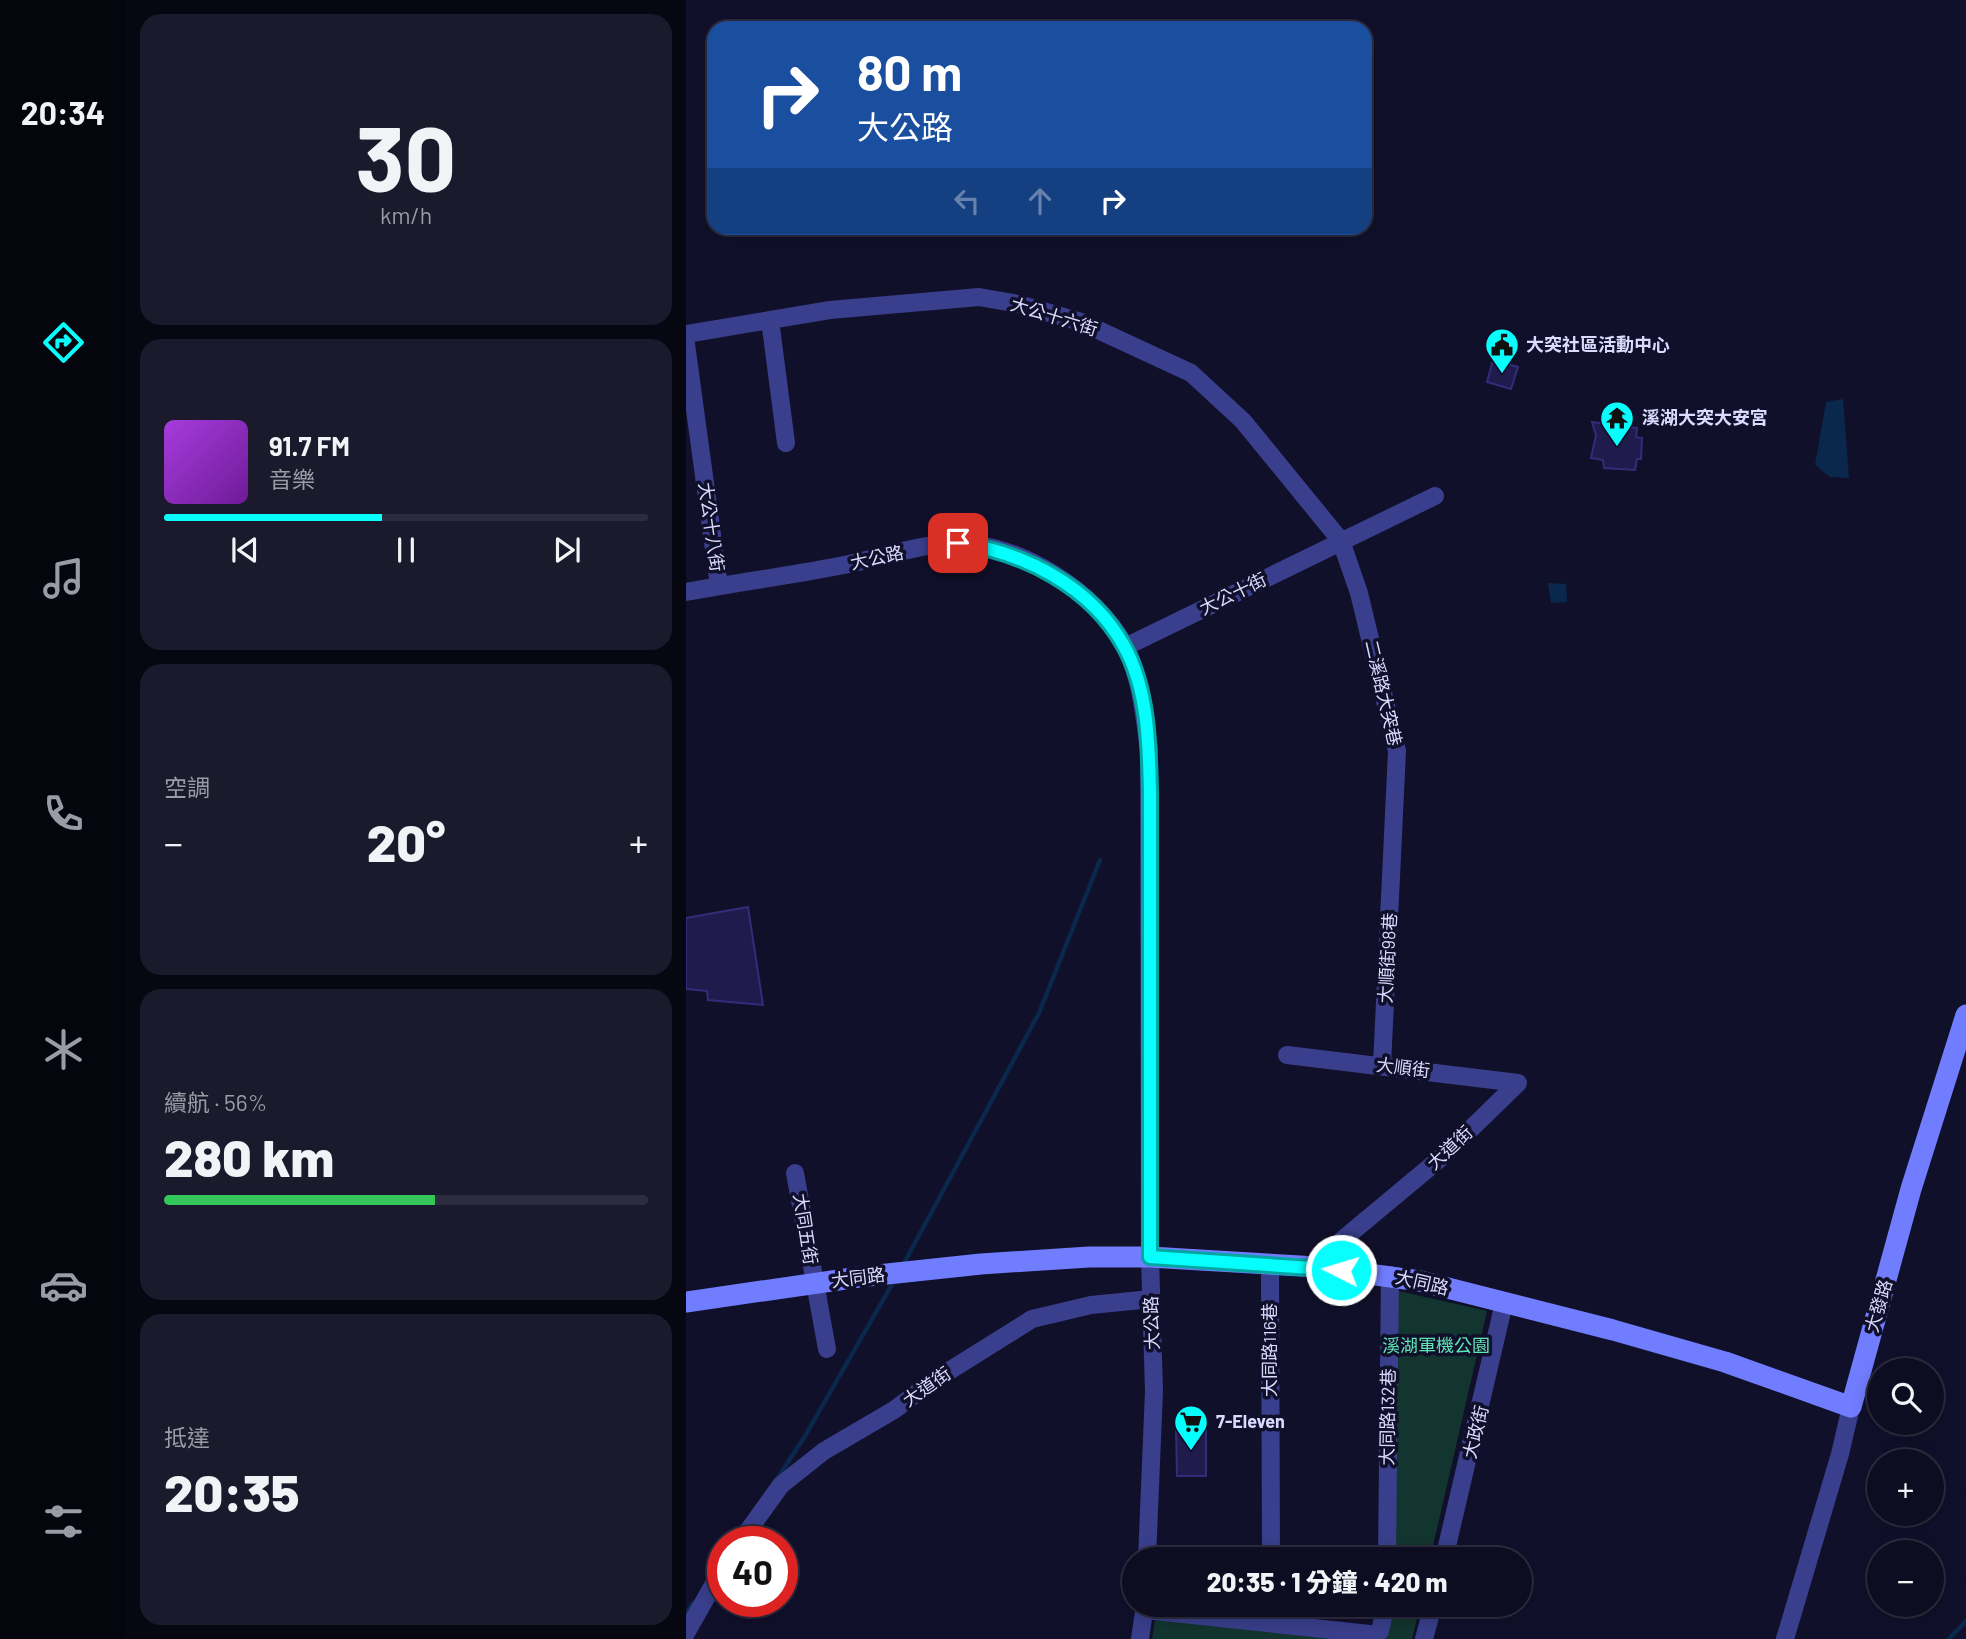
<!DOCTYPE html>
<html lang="zh-TW">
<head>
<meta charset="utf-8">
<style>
	:root { --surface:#0d0c20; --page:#1b1a2d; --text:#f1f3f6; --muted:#9a9ba5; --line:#2d2c3e; --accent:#06fffc }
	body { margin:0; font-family:Barlow,"Noto Sans TC",sans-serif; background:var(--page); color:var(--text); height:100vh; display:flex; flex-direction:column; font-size:26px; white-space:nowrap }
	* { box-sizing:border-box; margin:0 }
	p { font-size:23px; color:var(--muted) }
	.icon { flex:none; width:38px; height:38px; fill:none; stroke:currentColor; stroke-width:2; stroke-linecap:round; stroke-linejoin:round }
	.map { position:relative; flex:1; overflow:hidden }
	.sheet { display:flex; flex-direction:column; gap:14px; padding:14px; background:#070712; width:560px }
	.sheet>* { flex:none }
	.hud { position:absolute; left:21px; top:21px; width:665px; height:214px; border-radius:21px; box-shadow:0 4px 18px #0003,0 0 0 2px var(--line); background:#1a4fa0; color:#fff; overflow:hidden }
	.tools { position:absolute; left:1181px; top:1358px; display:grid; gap:14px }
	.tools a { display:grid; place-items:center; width:77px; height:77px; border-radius:50%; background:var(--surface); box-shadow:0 4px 18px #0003,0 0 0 2px var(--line); font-size:35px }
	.speed { position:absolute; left:21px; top:1526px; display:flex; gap:14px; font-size:35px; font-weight:700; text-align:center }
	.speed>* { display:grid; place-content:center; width:91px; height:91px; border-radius:50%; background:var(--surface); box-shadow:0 4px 18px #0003,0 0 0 2px var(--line); line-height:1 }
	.speed .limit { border:10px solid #d22; background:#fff; color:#111 }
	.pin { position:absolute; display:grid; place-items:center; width:60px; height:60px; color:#fff; margin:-30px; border-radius:14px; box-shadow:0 4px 10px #0006 }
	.me { position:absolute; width:77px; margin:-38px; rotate:275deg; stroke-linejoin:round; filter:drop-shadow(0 0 5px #0008) }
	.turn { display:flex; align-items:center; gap:24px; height:147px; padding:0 35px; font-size:32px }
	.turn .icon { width:91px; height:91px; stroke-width:2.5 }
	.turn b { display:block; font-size:49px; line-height:60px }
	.lanes { display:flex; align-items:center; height:66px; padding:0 35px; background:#0003; justify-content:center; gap:35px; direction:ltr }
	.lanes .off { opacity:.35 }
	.big { font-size:52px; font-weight:800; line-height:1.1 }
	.sheet .card { flex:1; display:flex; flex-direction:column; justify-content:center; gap:10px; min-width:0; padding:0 24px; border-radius:21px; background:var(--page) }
	.sheet .dial { align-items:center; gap:0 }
	.dial b { font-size:91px; line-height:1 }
	.song { display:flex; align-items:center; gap:21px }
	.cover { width:84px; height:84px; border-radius:10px; background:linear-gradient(135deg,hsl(280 70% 55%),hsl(280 70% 35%)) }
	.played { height:7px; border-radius:4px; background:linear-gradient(90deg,var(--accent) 45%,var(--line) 45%) }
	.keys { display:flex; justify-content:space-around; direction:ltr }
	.heat { display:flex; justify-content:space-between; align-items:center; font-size:38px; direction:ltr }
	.charge { height:10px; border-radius:5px; background:linear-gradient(90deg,#34c759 56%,var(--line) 0) }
	.trip { position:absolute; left:436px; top:1547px; width:410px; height:70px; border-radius:35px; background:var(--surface); box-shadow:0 4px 18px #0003,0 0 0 2px var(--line); font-weight:800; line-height:70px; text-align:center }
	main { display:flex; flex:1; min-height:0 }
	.dock { display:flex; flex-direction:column; width:126px; justify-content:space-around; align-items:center; background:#05050d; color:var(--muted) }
	.dock .icon { width:49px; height:49px }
	.dock .current { color:var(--accent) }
	.dock b { font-size:32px; color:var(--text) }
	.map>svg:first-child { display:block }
	.green { fill:#133530 }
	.water { fill:#09284b }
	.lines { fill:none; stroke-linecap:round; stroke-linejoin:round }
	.stream { stroke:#09284b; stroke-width:4.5 }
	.building { fill:#201b4d; stroke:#332c7a; stroke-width:2 }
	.street { stroke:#393f8c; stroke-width:18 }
	.secondary { stroke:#717dff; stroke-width:21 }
	.route-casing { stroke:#04a6a4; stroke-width:18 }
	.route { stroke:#06fffc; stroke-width:12 }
	.labels { text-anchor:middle; stroke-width:7; stroke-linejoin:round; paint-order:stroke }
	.street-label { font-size:18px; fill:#dadaff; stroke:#11102b }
	.poi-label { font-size:18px; font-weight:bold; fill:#dadaff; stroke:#11102b; text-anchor:start }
	.park-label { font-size:18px; fill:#60e5b5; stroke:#11102b }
</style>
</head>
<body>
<main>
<nav class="dock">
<b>20:34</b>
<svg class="icon current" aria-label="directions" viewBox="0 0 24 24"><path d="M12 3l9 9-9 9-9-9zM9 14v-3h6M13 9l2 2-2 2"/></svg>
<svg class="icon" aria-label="music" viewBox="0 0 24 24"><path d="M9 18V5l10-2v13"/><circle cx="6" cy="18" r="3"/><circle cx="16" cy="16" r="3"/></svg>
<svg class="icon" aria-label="phone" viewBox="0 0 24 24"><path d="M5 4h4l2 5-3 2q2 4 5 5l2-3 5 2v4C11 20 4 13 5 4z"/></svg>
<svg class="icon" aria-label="climate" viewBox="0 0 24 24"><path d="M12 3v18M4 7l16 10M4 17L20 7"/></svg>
<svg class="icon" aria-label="car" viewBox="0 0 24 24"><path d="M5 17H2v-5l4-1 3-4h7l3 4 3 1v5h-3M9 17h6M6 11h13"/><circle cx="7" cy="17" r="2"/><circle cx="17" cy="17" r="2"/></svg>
<svg class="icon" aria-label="filters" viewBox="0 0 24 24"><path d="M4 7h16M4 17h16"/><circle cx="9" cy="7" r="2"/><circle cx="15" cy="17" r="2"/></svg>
</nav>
<section class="sheet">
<div class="card dial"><b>30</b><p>km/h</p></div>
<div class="card">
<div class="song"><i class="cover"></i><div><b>91.7 FM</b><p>音樂</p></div></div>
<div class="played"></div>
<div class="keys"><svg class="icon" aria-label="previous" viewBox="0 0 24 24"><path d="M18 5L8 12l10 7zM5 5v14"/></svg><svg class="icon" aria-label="pause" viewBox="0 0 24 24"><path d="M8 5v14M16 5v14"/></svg><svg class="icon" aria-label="next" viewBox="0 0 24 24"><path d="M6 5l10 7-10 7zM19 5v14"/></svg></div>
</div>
<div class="card"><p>空調</p>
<div class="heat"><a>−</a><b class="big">20°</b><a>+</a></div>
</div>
<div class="card"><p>續航 · 56%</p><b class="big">280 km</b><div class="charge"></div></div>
<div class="card"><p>抵達</p><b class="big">20:35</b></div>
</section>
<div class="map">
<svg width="1280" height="1639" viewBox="0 0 1280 1639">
	<rect width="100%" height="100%" fill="#11102b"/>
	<path class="green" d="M708 1290 801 1311 744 1559H705Z
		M704 1605H734L726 1639H690Z
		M469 1619 684 1639H466Z"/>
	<path class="water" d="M1157 399 1163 478 1144 477 1129 465 1140 402Z
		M862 583 880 584 881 602 865 603Z"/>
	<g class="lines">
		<path class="stream" d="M217 1265 353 1013 414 860
			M91 1479 119 1436 208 1281
			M0 1614 7 1603
			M1263 1639 1280 1621"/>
	</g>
	<path class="building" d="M807 360 832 367 825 389 801 382Z
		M906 422 951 428 950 437 956 438 955 459H951L949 470 918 468 917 460 905 458 910 435Z
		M62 907 77 1005 22 1000 21 991 0 989V918Z
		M490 1429H520V1476H491Z"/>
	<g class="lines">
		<path class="street" d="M84 320 100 443
			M0 334 144 310 293 297 332 304 395 322 505 373 557 421 655 541 673 593 711 751 696 1065
			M0 344 33 586
			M0 592C54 582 109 575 163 564 198 557 237 543 273 543 335 544 410 592 439 646 455 678 458 715 463 750L464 1257 468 1391 461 1559
			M439 647 749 496
			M601 1055 832 1083
			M109 1173 141 1349
			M584 1266 585 1559
			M631 1267 655 1241 757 1156 832 1083
			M54 1542 95 1485 138 1451 208 1410 247 1381 346 1319 405 1305 465 1299
			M701 1559 704 1275
			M758 1559 818 1303
			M459 1610 684 1634 694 1631 700 1605
			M0 1633 37 1568
			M454 1639 459 1605
			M738 1639 747 1605
			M1099 1639 1154 1454 1165 1407"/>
		<path class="secondary" d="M0 1302 173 1277 295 1264 403 1257H464L631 1267 734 1281 927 1330 1039 1362 1165 1407 1225 1189 1280 1015"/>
	</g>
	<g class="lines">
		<g class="route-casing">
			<path id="route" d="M272 543C337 552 405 586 438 646 462 689 463 744 464 792V1257L655 1270"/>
		</g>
		<use href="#route" class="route"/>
	</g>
	<defs>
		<g id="civic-pin" transform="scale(1.75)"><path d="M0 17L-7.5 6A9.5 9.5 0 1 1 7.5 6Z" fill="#06fffc" stroke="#11102b"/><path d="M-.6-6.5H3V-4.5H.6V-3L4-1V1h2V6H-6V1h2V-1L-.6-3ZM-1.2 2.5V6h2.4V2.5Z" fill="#111"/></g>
		<g id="temple-pin" transform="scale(1.75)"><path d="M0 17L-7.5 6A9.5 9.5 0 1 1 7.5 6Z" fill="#06fffc" stroke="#11102b"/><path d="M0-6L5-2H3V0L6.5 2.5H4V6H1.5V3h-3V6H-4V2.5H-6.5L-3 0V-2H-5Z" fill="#111"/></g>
		<g id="supermarket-pin" transform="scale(1.75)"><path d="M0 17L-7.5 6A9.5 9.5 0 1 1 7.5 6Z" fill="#06fffc" stroke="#11102b"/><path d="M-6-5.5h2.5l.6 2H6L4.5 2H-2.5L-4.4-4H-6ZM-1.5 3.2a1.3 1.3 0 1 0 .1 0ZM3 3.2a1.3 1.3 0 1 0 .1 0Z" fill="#111"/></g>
	</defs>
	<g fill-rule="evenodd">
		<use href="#civic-pin" x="816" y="345"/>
		<use href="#temple-pin" x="931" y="418"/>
		<use href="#supermarket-pin" x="505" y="1422"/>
	</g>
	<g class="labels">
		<g class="street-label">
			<text transform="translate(368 317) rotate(17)" y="6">大公十六街</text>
			<text transform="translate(25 527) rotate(82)" y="6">大公十八街</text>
			<text transform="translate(191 558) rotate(-12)" y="6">大公路</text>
			<text transform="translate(547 594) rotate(-26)" y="6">大公十街</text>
			<text transform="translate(697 693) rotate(77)" y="6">二溪路大突巷</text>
			<text transform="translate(702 958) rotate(-87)" y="6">大順街98巷</text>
			<text transform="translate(717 1068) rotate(7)" y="6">大順街</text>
			<text transform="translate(764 1148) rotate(-43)" y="6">大道街</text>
			<text transform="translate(119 1229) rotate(81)" y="6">大同五街</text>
			<text transform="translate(172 1278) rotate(-7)" y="6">大同路</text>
			<text transform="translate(736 1283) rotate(13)" y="6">大同路</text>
			<text transform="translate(1193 1306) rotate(-74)" y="6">大發路</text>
			<text transform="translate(466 1323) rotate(-92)" y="6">大公路</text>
			<text transform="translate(584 1350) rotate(-90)" y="6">大同路116巷</text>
			<text transform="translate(241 1387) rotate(-35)" y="6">大道街</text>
			<text transform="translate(702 1417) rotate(-89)" y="6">大同路132巷</text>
			<text transform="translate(790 1432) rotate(-76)" y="6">大政街</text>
		</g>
		<g class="poi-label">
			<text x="840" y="351">大突社區活動中心</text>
			<text x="956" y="424">溪湖大突大安宮</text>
			<text x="530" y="1428">7-Eleven</text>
		</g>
		<g class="park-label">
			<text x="750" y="1352">溪湖軍機公園</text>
		</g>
	</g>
</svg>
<div class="tools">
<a><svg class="icon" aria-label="search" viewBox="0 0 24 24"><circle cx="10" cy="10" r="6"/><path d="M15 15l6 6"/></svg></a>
<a>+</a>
<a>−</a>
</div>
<div class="speed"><div class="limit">40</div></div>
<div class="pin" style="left:272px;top:543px;background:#d93025"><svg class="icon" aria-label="arrive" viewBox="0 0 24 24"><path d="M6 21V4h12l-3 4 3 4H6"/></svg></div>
<svg class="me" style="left:655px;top:1270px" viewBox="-20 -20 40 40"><circle r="17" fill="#06fffc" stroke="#fff" stroke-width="3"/><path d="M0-11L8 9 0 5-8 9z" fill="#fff"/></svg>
<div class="trip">20:35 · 1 分鐘 · 420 m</div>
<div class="hud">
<div class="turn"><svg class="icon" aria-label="right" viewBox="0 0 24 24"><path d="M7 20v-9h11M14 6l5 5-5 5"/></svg><div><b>80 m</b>大公路</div></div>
<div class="lanes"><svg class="icon off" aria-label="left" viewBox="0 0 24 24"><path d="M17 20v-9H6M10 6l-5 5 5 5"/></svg><svg class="icon off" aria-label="ahead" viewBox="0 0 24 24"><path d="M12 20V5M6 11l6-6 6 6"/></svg><svg class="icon" aria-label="right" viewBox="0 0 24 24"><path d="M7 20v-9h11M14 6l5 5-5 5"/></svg></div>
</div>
</div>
</main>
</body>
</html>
